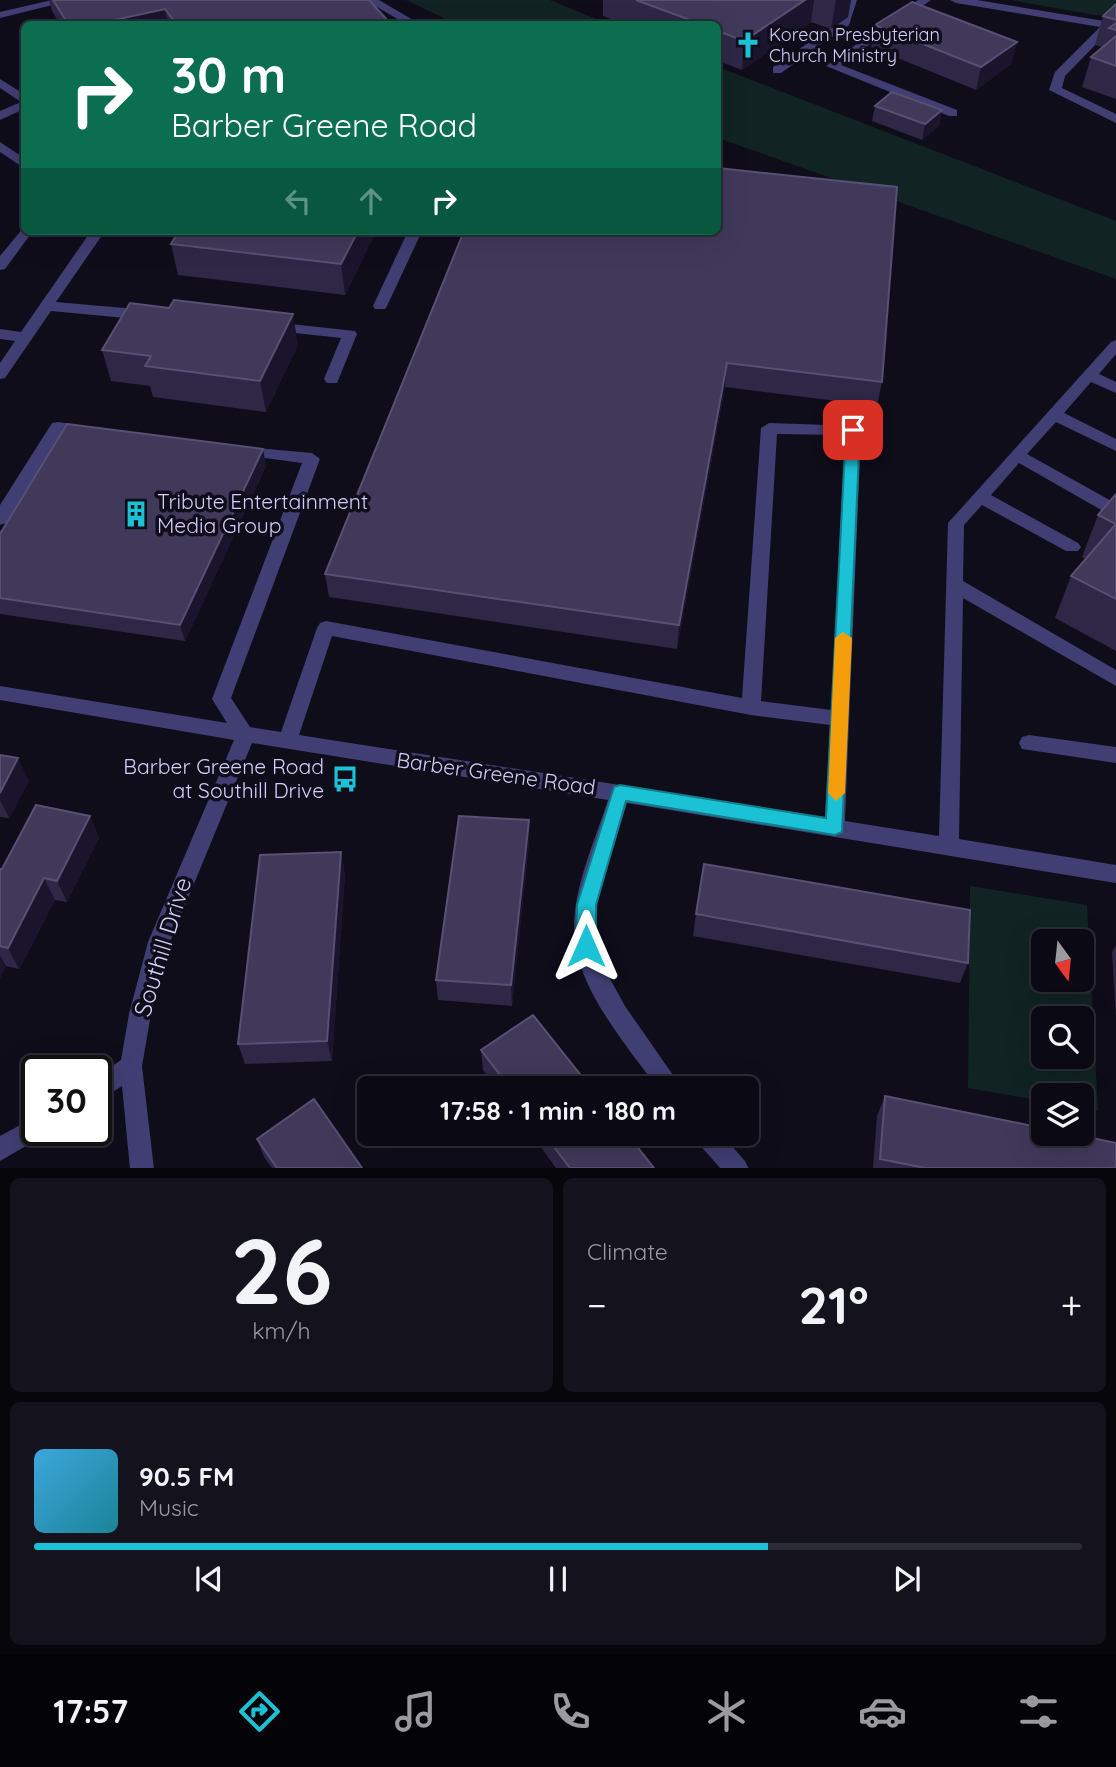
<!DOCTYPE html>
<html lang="en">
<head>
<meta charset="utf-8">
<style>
	:root { --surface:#0b0a14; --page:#14131d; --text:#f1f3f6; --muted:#9a9aa0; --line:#2b2b34; --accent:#1bc2d6 }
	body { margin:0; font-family:Quicksand,sans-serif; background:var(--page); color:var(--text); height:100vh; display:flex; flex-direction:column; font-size:26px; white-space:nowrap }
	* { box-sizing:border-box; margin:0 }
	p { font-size:23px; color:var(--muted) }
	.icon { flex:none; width:38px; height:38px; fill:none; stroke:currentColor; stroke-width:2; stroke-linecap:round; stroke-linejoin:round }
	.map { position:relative; height:1168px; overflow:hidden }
	.panel { display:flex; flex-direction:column; gap:10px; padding:10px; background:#06060b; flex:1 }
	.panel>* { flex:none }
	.hud { position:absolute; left:21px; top:21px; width:700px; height:214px; border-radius:10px; box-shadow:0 7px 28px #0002,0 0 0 2px var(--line); background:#0b6e4f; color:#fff; overflow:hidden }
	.needle { width:46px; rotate:165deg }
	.tools { position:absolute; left:1031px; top:929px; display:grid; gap:14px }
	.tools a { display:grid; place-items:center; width:63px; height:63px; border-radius:10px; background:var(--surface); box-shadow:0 7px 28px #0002,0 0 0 2px var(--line); font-size:35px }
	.speed { position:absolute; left:21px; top:1055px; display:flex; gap:14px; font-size:35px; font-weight:700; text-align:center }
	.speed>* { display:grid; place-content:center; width:91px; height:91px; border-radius:50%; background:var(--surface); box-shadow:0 7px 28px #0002,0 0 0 2px var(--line); line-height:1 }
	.speed .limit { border:4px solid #111; border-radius:10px; background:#fff; color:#111 }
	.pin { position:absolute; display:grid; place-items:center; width:60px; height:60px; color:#fff; margin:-30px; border-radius:14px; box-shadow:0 4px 10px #0006 }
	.me { position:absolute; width:77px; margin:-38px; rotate:0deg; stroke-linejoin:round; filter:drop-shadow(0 0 5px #0008) }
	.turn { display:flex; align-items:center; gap:24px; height:147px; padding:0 35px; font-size:32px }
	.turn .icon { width:91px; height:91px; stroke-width:2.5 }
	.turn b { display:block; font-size:49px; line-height:60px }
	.lanes { display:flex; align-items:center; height:66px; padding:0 35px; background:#0003; justify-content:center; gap:35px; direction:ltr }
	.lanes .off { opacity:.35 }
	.big { font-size:52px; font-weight:700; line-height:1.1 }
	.panel .widget { flex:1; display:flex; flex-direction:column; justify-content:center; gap:10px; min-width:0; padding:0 24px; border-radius:10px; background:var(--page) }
	.panel .dial { align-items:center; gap:0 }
	.dial b { font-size:91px; line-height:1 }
	.song { display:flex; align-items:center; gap:21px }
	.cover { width:84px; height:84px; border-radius:10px; background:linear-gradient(135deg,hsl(200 70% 55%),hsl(190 70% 35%)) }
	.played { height:7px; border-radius:4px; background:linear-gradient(90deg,var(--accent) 70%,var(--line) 70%) }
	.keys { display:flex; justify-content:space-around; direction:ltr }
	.heat { display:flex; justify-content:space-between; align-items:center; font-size:38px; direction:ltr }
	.panel .tiles { flex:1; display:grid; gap:10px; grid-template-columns:1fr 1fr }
	.widget:last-child { grid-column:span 2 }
	.trip { position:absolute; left:357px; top:1076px; width:402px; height:70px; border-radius:10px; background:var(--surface); box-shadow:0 7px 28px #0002,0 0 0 2px var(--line); font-weight:700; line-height:70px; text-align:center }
	.dock { display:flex; height:112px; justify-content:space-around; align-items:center; background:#040408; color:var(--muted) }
	.dock .icon { width:49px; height:49px }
	.dock .selected { color:var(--accent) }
	.dock b { font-size:32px; color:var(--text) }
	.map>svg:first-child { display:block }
	.green { fill:#112323; fill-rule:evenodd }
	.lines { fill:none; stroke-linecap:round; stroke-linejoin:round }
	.minor { fill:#403e73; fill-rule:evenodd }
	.wall { fill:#2e2746 }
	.shaded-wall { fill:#1a152d }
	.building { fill:#40395a; stroke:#575073; stroke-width:2 }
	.route { fill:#1bc2d6; stroke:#127e8b; stroke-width:2 }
	.slow { fill:#f59e0b }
	.labels { text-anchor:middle; stroke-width:7; stroke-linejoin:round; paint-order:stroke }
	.far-poi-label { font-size:18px; fill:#d2cdf9; stroke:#0f0d1a; text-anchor:start }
	.poi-label { font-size:21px; fill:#d2cdf9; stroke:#0f0d1a; text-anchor:start }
	.street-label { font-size:21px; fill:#d2cdf9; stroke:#0f0d1a }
	.near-street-label { font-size:24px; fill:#d2cdf9; stroke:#0f0d1a }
</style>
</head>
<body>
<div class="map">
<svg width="1116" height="1169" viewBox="0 0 1116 1169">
	<rect width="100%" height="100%" fill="#0f0d1a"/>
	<path class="green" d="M406 0H550L609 24H456Z
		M1011 0H1116V15H1094Z
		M718 67 1116 221V279L718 138Z
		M970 886 1087 905 1098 1111 1082 1108V1096H1043V1101L968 1088ZM1043 942H1082V980H1043ZM1043 1018H1082V1057H1043Z"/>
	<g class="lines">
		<path class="minor" d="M52 0H73L0 18V12Z
			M365 0H379L420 24H406Z
			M845 0H857L849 25 781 73H773V67L840 21Z
			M918 0H931L841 65 957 110V116H949L826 66Z
			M950 0H977L1116 23V29H1111L1065 76 1062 88 1116 114V123L1049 90 1055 72 1100 27 956 3Z
			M0 79 24 94V109L0 120V111L21 102 0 88Z
			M0 142 24 158V168L0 152Z
			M24 227V231H33L5 269 0 270V256Z
			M91 231H105L56 302 147 310 154 315 147 320 51 311 5 378 0 379V363L15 341 0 339V329L21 332Z
			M408 231H422L387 306 385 309H375L373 306Z
			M272 322 355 331 357 334 337 383H327L324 379 341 338 267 330V324Z
			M1116 340V354L1099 374 1116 382V393L1091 382 1064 413 1116 439V451L1056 422 1027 454 1115 503V511H1103L1019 463 991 495 1078 543 1081 547 1078 551H1066L982 505 964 525 963 581 1116 670V686L963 598 959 839 1116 865V883L627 803 598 898 595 931 598 950 604 968 625 1006 682 1088H658C627 1047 573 983 574 929 574 885 595 841 608 800L252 743 170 942 151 1014 142 1066 154 1169H130L122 1086 96 1102V1077L121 1060 129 1014 148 942 234 740 0 700V686L227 723 212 699 302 463 242 455 234 450 236 446 312 453 320 459 231 698 250 727 281 732 317 628 320 623 326 621 742 698 761 428 769 423 859 426 861 430 845 821 939 836 948 523 1111 342ZM777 434 845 435 831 710 761 701ZM332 636 751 715 830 725 825 817 299 735Z
			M58 422 86 426 94 431 86 436 62 433 6 523 0 525V505L52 423Z
			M1029 735 1116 747V763L1022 749 1019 743 1022 737Z
			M37 1116V1130H47L45 1135 0 1161V1136Z
			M693 1134H721L745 1161 749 1169H721L697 1142Z"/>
	</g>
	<path class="wall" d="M49 0H369L391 24H60L52 11Z
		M603 0H851L848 17 831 29 811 22 742 70 718 61V24H625L603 16Z
		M1116 4V99L1082 87 1091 57 1102 47 1095 45 1103 16Z
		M875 25 1017 42 1011 64 976 90 871 47Z
		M875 106 942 110 939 126 922 140 872 121Z
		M376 231 345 295 178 275 171 244Z
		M464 231 882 382 877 406 725 387 677 649 329 597 325 574Z
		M298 345 266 412 153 397 150 386 111 381 102 350Z
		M266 466 185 641 0 614V534Z
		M1116 494V651L1055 618 1071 576 1086 559 1082 557 1098 515Z
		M0 755 29 781 9 818 0 817Z
		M90 816 99 838 67 902 55 900 19 969 6 966 0 978V869H2Z
		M529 820V842L512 1006 438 1000 436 980Z
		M345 874 332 1061 245 1064 238 1044Z
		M696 914 968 963 960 983 693 936Z
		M1116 945V1017L1112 952Z
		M481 1050 591 1088H497L483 1070Z
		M885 1096 1116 1168H873L877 1116Z
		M531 1134H627L654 1168H556Z
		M257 1139 362 1168H272L264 1157Z"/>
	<path class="shaded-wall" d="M805 0H814L811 22 742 70 744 41Z
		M836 0H851L848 17 831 29Z
		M165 9 168 24H96Z
		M1017 42 1011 64 976 90 981 67Z
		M942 110 939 126 922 140 925 124Z
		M358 231H376L345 295 341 264Z
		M293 314 298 345 266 412 260 381Z
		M727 363 725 387 677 649 679 625Z
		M263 449 266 466 185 641 180 625Z
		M18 758 29 781 9 818 0 800V793Z
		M90 816 99 838 67 902 57 881Z
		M529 820V842L512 1006 511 985Z
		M341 852 345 874 332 1061 327 1041Z
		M44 878 55 900 19 969 8 948Z
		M0 955 6 966 0 978Z"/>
	<path class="building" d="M53 0H369L391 24H176L165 9 96 24H68Z
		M636 0H805L744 41 718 31V24H701Z
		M912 2 1017 42 981 67 875 25Z
		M1116 4V20L1103 16Z
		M1116 23V30L1109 28Z
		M1116 36V66L1091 57Z
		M892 92 942 110 925 124 875 106Z
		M718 168 897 187 882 382 727 363 679 625 325 574 464 231H718Z
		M179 231H358L341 264 171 244Z
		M174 300 293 314 260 381 145 366 151 356 102 350 130 303 169 308Z
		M67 424 263 449 180 625 0 598V534Z
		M1116 494V599L1071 576 1116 524 1098 515Z
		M0 755 18 758 0 793Z
		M36 805 90 816 57 881 44 878 8 948 0 946V869H2Z
		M459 816 529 820 511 985 436 980Z
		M341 852 327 1041 238 1044 260 855Z
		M704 864 970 910 968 963 696 914Z
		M533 1015 591 1088H510L481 1050Z
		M885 1096 1043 1128V1134H1073L1116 1143V1168H925L880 1159Z
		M314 1099 362 1168H277L257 1139Z
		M544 1134H627L654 1168H570Z"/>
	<path class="route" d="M853 425 860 430 842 832 835 835 626 801 596 905V946L593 952 586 955 579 952 576 946 577 905 614 787 620 785 826 818 846 430Z"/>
	<path class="slow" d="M843 632 852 638 845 793 836 801 828 793 835 638Z"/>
	<defs>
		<g id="church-bare" transform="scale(2.1)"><path d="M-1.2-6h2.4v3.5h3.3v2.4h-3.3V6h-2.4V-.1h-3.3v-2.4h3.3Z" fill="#1bc2d6" stroke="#0f0d1a" stroke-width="2.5" paint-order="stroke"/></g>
		<g id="building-bare" transform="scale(2.1)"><path d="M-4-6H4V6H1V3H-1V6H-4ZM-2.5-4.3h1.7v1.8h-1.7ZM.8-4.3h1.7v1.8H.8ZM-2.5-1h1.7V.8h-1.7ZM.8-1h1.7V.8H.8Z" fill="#1bc2d6" stroke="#0f0d1a" stroke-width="2.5" paint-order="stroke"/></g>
		<g id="bus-bare" transform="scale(2.1)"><path d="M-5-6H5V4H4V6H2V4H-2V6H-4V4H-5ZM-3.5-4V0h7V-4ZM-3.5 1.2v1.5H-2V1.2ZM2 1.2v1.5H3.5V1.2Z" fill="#1bc2d6" stroke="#0f0d1a" stroke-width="2.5" paint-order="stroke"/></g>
	</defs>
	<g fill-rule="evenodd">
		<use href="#church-bare" x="748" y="45"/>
		<use href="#building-bare" x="136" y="514"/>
		<use href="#bus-bare" x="345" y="779"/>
	</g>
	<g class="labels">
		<g class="far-poi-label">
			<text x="769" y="41">Korean Presbyterian<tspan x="769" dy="21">Church Ministry</tspan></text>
		</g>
		<g class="poi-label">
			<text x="157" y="509">Tribute Entertainment<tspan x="157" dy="24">Media Group</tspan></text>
			<text x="324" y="774" text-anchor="end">Barber Greene Road<tspan x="324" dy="24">at Southill Drive</tspan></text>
		</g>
		<g class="street-label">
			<text transform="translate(496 774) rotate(8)" y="7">Barber Greene Road</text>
		</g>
		<g class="near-street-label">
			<text transform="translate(163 947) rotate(-73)" y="8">Southill Drive</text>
		</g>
	</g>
</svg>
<div class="tools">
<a><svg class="needle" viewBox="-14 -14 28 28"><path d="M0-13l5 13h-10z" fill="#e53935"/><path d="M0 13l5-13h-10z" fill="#9a9aa0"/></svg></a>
<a><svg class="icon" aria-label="search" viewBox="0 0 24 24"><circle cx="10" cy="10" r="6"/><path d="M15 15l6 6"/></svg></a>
<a><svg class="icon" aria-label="layers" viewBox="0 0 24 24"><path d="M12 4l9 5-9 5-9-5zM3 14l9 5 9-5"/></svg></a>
</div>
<div class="speed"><div class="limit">30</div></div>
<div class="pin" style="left:853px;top:430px;background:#d93025"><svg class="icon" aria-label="arrive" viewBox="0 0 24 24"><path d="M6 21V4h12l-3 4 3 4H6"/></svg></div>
<svg class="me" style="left:586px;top:946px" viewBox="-20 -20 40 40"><path d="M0-17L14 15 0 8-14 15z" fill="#1bc2d6" stroke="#fff" stroke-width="4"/></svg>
<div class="trip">17:58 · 1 min · 180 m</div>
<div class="hud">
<div class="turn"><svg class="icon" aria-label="right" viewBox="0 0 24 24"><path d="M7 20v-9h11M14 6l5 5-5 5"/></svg><div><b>30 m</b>Barber Greene Road</div></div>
<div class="lanes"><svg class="icon off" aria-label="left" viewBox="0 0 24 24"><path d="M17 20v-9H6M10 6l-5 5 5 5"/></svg><svg class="icon off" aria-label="ahead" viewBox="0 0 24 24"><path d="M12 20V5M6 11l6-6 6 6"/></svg><svg class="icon" aria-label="right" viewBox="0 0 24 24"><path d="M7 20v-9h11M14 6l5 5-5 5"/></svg></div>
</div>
</div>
<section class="panel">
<div class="tiles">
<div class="widget dial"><b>26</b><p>km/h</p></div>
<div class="widget"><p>Climate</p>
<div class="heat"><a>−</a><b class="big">21°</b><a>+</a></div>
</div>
<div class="widget">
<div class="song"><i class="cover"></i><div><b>90.5 FM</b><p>Music</p></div></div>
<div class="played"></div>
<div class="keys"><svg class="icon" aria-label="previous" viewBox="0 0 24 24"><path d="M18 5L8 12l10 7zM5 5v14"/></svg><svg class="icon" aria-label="pause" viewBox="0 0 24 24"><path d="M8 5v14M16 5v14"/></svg><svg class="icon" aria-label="next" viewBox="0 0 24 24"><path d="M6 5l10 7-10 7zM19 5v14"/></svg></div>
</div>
</div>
</section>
<nav class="dock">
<b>17:57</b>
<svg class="icon selected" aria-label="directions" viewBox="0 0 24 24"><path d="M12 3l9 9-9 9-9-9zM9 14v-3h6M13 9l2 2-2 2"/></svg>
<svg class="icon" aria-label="music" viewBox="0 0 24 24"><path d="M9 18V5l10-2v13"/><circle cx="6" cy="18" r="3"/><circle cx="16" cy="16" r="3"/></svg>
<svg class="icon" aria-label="phone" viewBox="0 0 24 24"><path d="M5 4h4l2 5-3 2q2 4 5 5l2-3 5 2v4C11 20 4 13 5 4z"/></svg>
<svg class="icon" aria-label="climate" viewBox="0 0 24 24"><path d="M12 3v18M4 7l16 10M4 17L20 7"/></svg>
<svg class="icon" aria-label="car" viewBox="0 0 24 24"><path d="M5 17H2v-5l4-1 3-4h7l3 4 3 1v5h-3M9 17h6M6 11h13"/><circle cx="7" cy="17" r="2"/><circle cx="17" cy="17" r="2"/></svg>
<svg class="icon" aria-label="filters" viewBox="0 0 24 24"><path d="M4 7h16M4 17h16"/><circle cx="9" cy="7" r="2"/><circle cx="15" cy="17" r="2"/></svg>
</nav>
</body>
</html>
